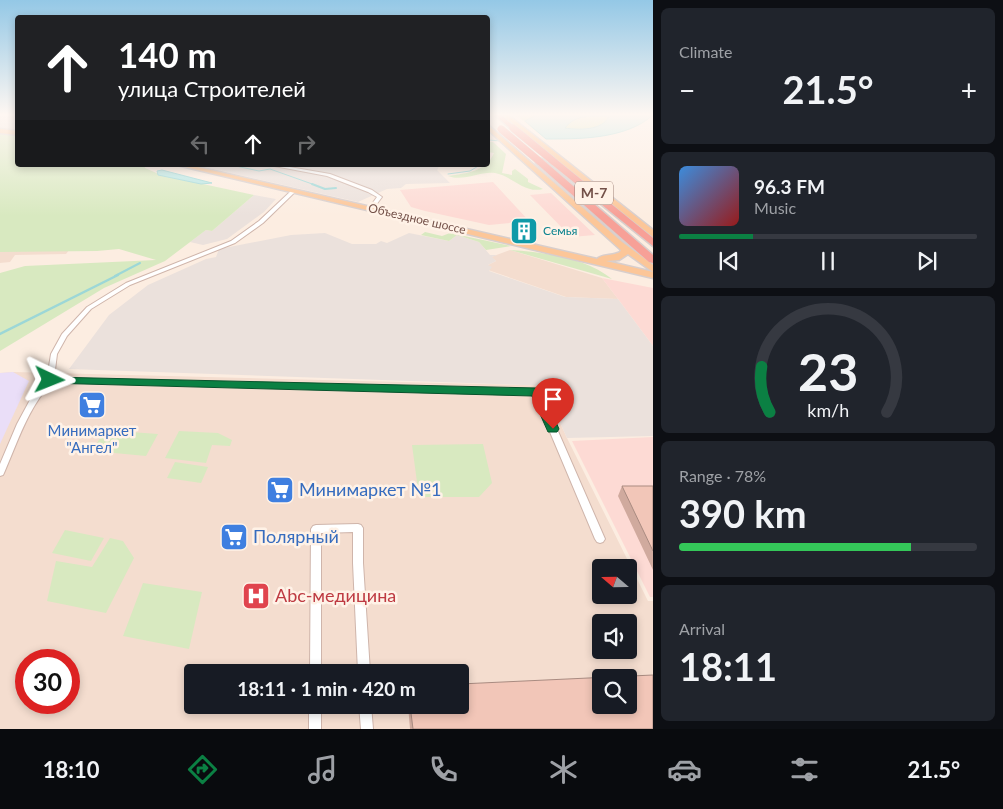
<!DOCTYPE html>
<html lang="en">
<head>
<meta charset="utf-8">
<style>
	:root { --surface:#171b24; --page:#20242c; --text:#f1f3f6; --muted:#9ea1a6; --line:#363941; --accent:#0b8043 }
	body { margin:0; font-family:Lato,sans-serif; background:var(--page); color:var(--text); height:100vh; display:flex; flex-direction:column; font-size:19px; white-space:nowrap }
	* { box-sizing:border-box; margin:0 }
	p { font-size:16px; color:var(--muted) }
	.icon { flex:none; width:28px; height:28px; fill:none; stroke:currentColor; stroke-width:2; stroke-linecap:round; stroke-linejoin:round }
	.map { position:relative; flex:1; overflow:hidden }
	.side { display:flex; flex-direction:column; gap:8px; padding:8px; background:#0d0f14; width:350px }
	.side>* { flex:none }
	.hud { position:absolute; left:15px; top:15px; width:475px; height:152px; border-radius:5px; box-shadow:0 2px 8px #0003; background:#202124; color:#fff; overflow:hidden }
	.needle { width:32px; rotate:290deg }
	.tools { position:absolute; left:592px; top:559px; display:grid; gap:10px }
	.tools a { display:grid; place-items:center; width:45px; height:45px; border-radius:5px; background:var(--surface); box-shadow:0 2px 8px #0003; font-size:25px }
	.speed { position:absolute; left:15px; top:649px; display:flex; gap:10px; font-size:25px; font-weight:700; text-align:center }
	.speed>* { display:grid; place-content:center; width:65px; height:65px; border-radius:50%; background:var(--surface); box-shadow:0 2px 8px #0003; line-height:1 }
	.speed .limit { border:8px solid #d22; background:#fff; color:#111 }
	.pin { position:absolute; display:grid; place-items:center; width:42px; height:42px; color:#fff; margin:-51px -21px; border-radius:50% 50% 50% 0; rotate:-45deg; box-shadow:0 0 5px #0007 }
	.pin .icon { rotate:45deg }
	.me { position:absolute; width:55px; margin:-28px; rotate:92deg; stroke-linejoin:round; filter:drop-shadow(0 0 4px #0008) }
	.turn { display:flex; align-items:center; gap:18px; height:105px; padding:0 20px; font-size:22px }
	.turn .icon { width:65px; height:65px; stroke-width:2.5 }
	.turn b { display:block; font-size:35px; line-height:42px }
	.lanes { display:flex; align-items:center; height:48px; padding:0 20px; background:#0003; justify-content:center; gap:25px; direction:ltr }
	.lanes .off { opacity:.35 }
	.big { font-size:38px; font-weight:700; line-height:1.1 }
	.side .card { flex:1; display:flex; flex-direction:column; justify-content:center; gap:8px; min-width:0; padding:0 18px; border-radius:8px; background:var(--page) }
	.side .dial { align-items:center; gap:0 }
	.dial svg { height:130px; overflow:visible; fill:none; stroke:var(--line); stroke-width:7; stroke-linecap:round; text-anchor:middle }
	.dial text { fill:var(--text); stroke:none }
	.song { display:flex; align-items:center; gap:15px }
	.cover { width:60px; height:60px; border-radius:8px; background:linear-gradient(135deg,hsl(210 70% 55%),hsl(0 70% 35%)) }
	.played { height:5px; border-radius:2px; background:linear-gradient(90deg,var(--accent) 25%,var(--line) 25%) }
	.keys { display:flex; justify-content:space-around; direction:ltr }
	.heat { display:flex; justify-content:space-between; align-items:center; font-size:28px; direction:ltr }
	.charge { height:8px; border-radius:4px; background:linear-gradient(90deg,#34c759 78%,var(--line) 0) }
	.trip { position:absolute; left:184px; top:664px; width:285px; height:50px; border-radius:5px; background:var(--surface); box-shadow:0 2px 8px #0003; font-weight:700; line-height:50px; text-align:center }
	.tab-bar { display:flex; height:80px; justify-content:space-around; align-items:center; background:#090b0e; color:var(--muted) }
	.tab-bar .icon { width:35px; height:35px }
	.tab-bar .selected { color:var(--accent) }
	.tab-bar b { font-size:22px; color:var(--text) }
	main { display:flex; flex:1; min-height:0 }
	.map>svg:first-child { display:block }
	.residential { fill:#f4ddcf; fill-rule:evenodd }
	.commercial { fill:#fddad4 }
	.industrial { fill:#ebe1dc }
	.education { fill:#eadef8 }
	.green { fill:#d8e9c0 }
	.water { fill:#b6e6e4; stroke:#9cd7d7; fill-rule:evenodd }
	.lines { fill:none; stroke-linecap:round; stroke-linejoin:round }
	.stream-far2 { stroke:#9cd7d7; stroke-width:1 }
	.stream-far1 { stroke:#9cd7d7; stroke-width:2 }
	.stream { stroke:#9cd7d7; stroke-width:2.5 }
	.street-casing { stroke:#cfb5ab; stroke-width:2 }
	.primary-casing { stroke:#d8cecc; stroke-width:3 }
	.highway-casing { stroke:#d8cecc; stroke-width:3 }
	.street { fill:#fff; fill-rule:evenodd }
	.primary { fill:#fcc698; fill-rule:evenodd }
	.highway { fill:#f7a097; fill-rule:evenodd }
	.highway-bridge-casing { stroke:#d8cecc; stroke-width:8; stroke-linecap:butt }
	.highway-bridge { stroke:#f7a097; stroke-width:7 }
	.wall { fill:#d0aa9e }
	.building { fill:#f2c6b8; stroke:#a98b81; fill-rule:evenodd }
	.route { fill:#0b8043; stroke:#07532c }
	.labels { text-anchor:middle; stroke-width:5; stroke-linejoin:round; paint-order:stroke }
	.far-street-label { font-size:12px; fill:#735048; stroke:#fff2e7 }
	.far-culture-label { font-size:12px; fill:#0d838f; stroke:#fff2e7; text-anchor:start }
	.shield { fill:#fff2e7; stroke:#9d8178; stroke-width:1 }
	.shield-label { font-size:14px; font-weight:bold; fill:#735048 }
	.shop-label { font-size:15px; fill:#366cbe; stroke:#fff2e7 }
	.near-shop-label { font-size:18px; fill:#366cbe; stroke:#fff2e7; text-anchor:start }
	.near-health-label { font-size:18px; fill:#be3a42; stroke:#fff2e7; text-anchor:start }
</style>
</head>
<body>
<main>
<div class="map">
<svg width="653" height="729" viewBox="0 0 653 729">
	<rect width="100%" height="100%" fill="#fcede1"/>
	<path class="residential" d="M0 244H74L66 254 15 255 10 262 0 263Z
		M510 250 602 278 618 299 566 297 488 270V265L496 261 491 257Z
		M13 372 554 386 557 394H547L567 438 648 601H653V729H0V373ZM601 568H629V595H601ZM601 622H629V650H601ZM26 660H69V702H26ZM192 672H460V705H192ZM601 678H629V705H601Z"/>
	<path class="commercial" d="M493 182 529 221 489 225 425 211 411 207 400 190Z
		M551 193 595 235 571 237 530 195Z
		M602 278 653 288V346L618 299Z
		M653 437V597H650L572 441Z"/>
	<path class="industrial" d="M0 114H17V130L0 128Z
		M196 165H440L437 170 450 183 406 184 401 188 387 189 358 202Z
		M254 195 276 199 264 212 227 239 203 245 190 242 206 230 212 231Z
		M325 233 352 244H376L381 241 387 243 409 233 449 241 457 235 479 242 490 255H497L492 257 496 261 488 265 492 267 489 271 565 297 618 299 653 346V436L567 438 547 394H557L553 386 69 369 109 315 148 285 206 259 216 257 219 249 291 235Z"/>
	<path class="education" d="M13 372 29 381 0 444V373Z"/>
	<path class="green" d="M515 114H653V115C629 138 582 139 551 139H546Z
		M0 134 17 135 18 165H144L145 168 161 175 254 195 212 231 206 230 165 261 104 288 0 351V273L25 266 156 260 119 249 97 251 0 252Z
		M488 142H493L506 154 502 173 512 175V171L515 169 528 179V182L543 189C525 194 512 176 495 173 480 171 464 182 448 176 467 173 486 172 494 153L488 152Z
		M425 232 442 236 450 233 511 246 486 250 479 242 457 235 449 241 421 235Z
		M510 250C543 252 586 258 612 279Z
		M104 430 158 434 146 456 93 451Z
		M179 431 218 433 232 440 230 446 212 445 206 463 165 458Z
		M483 444 492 483 479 497H419L412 445Z
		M175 462 208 467 201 483 167 478Z
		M65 530 104 538 91 561 52 553Z
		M110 538 123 541 134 558 106 613 47 601 56 561 92 567Z
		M143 583 202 592 189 649 123 636Z"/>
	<path class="water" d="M538 114H653V115C627 138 584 139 551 139H546L525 121ZM609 116C603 131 578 130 565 128 575 114 593 116 609 116Z
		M162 170 212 183 201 184 158 175 157 171Z"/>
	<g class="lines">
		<path class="stream-far2" d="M488 140 501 141
			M231 165 259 171 270 169 315 185
			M448 174 470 171 480 165"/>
		<path class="stream-far1" d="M312 184 325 189 336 188
			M115 276 140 263"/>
		<path class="stream" d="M0 334 118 275"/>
		<g class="street-casing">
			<path id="street" d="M269 165H278L330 174 372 190 382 197 373 209H369V208L377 197 368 192 327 176Z
				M292 190 296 191 263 223 235 243 130 285 91 309 67 336 57 354 54 378 540 390 605 539 603 542 600 543 597 542 595 539 534 394 52 382C28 408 18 441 4 473L3 475 0 476V464L17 424 31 398 47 379 51 354 62 334 87 307 126 283 231 241 259 221Z
				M358 524 361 525 363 528V563L370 672H358L353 563V532L321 533V672H310L311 529 313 526 316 525Z
				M309 705H321V729H309Z
				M359 705H371L373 729H361Z"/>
		</g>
		<g class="primary-casing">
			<path id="primary" d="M501 114H507L653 230V237Z
				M488 125 622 242 653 265V272L628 254 619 260 606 261 653 272V278L177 165H189L597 259C602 254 613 256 620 252L621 250 488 130Z
				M0 129 18 131V135L0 133Z"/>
		</g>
		<g class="highway-casing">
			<path id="highway" d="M494 114H500L516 128 511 129Z
				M536 159H542L653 255V263L649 262 536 163Z
				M550 159H556L653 238V246L550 163Z"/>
		</g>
		<use href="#street" class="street"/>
		<use href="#primary" class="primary"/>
		<use href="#highway" class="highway"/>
		<g class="highway-bridge-casing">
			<path id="highway-bridge" d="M513 128 553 161
				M501 129 539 161"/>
		</g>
		<use href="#highway-bridge" class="highway-bridge"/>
	</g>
	<path class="wall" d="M622 486H653V570L618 496Z
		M408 705H460L653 729H410Z"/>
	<path class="building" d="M622 486H653V551Z
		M653 675V729H413L410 705H460V684ZM601 678H629V705H601Z"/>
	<linearGradient id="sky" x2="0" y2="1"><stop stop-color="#94c8e6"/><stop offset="0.53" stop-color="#fef7f2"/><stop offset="1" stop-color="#fef7f2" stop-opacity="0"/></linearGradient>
	<rect width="653" height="216" fill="url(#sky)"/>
	<path class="route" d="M50 377 537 388 543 392 559 429 557 432H548L532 396 46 383V378Z"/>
	<defs>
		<g id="building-square" transform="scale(1.4375)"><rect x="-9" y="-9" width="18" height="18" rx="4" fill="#0f9aa8" stroke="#fff2e7"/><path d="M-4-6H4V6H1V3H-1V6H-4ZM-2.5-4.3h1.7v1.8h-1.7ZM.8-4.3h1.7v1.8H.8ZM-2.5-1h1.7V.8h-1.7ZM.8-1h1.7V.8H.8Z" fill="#fff"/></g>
		<g id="supermarket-square" transform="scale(1.4375)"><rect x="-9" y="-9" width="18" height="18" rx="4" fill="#3f7fe0" stroke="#fff2e7"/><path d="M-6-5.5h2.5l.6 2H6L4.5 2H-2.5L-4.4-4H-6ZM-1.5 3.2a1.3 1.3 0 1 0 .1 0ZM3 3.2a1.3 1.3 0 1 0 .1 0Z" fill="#fff"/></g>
		<g id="hospital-square" transform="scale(1.4375)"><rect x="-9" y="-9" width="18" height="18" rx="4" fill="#e0444e" stroke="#fff2e7"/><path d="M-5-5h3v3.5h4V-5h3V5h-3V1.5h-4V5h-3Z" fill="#fff"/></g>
	</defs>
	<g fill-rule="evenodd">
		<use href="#building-square" x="524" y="231"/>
		<use href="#supermarket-square" x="92" y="405"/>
		<use href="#supermarket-square" x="280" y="490"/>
		<use href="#supermarket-square" x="234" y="537"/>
		<use href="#hospital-square" x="256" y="596"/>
	</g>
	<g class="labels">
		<g class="far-street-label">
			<text transform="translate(417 219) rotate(13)" y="4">Объездное шоссе</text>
		</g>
		<g class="far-culture-label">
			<text x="543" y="235">Семья</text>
		</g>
		<rect class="shield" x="575" y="181.5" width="38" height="23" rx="4"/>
		<g class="shield-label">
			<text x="594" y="198">М-7</text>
		</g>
		<g class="shop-label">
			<text x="92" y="436">Минимаркет<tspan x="92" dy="17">"Ангел"</tspan></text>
		</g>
		<g class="near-shop-label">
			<text x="299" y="496">Минимаркет №1</text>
			<text x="253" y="543">Полярный</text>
		</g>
		<g class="near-health-label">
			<text x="275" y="602">Abc-медицина</text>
		</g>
	</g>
</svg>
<div class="tools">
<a><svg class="needle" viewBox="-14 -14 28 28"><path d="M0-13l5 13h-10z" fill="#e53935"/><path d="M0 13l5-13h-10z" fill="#9ea1a6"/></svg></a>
<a><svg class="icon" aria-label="sound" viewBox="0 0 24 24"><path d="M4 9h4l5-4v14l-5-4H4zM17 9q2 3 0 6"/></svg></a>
<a><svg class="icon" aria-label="search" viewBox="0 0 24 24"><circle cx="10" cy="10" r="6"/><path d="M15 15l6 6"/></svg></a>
</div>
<div class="speed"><div class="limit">30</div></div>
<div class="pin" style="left:553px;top:429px;background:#d93025"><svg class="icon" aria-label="arrive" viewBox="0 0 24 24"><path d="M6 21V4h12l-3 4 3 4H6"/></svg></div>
<svg class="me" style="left:50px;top:380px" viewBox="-20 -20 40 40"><path d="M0-17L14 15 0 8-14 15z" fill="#0b8043" stroke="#fff" stroke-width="4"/></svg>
<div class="trip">18:11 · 1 min · 420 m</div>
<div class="hud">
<div class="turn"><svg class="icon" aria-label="ahead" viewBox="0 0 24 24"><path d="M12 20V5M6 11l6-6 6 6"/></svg><div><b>140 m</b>улица Строителей</div></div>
<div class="lanes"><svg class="icon off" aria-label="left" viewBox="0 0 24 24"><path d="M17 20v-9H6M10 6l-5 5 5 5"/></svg><svg class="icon" aria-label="ahead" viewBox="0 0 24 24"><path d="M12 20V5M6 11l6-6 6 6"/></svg><svg class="icon off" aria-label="right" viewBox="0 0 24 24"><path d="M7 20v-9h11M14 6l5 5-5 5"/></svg></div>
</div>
</div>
<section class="side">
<div class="card"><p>Climate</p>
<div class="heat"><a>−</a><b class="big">21.5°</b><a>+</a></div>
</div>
<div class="card">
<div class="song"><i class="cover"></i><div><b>96.3 FM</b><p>Music</p></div></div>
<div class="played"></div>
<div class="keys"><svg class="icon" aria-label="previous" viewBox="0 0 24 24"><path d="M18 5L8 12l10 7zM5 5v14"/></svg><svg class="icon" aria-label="pause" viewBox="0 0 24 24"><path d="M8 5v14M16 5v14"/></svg><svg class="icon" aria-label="next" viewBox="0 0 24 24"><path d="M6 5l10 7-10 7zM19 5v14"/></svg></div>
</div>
<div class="card dial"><svg viewBox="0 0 100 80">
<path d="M14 69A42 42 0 1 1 86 69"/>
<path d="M14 69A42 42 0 0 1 9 41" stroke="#0b8043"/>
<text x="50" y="56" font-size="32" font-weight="700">23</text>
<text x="50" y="72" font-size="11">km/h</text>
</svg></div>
<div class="card"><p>Range · 78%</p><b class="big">390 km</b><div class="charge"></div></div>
<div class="card"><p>Arrival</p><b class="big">18:11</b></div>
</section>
</main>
<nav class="tab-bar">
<b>18:10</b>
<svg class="icon selected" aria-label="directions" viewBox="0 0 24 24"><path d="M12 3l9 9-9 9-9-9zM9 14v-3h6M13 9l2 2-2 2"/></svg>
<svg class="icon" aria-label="music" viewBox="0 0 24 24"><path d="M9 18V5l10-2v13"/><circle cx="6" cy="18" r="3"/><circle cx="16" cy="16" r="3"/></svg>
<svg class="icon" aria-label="phone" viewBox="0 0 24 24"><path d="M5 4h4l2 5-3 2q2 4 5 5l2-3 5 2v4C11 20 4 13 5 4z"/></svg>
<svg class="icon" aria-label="climate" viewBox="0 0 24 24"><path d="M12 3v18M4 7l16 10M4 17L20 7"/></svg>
<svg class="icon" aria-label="car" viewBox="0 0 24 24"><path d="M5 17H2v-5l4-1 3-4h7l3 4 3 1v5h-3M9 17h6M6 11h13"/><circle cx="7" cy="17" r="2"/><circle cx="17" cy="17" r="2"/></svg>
<svg class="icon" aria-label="filters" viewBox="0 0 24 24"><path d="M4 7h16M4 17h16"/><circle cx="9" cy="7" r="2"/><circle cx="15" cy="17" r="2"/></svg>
<b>21.5°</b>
</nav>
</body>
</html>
